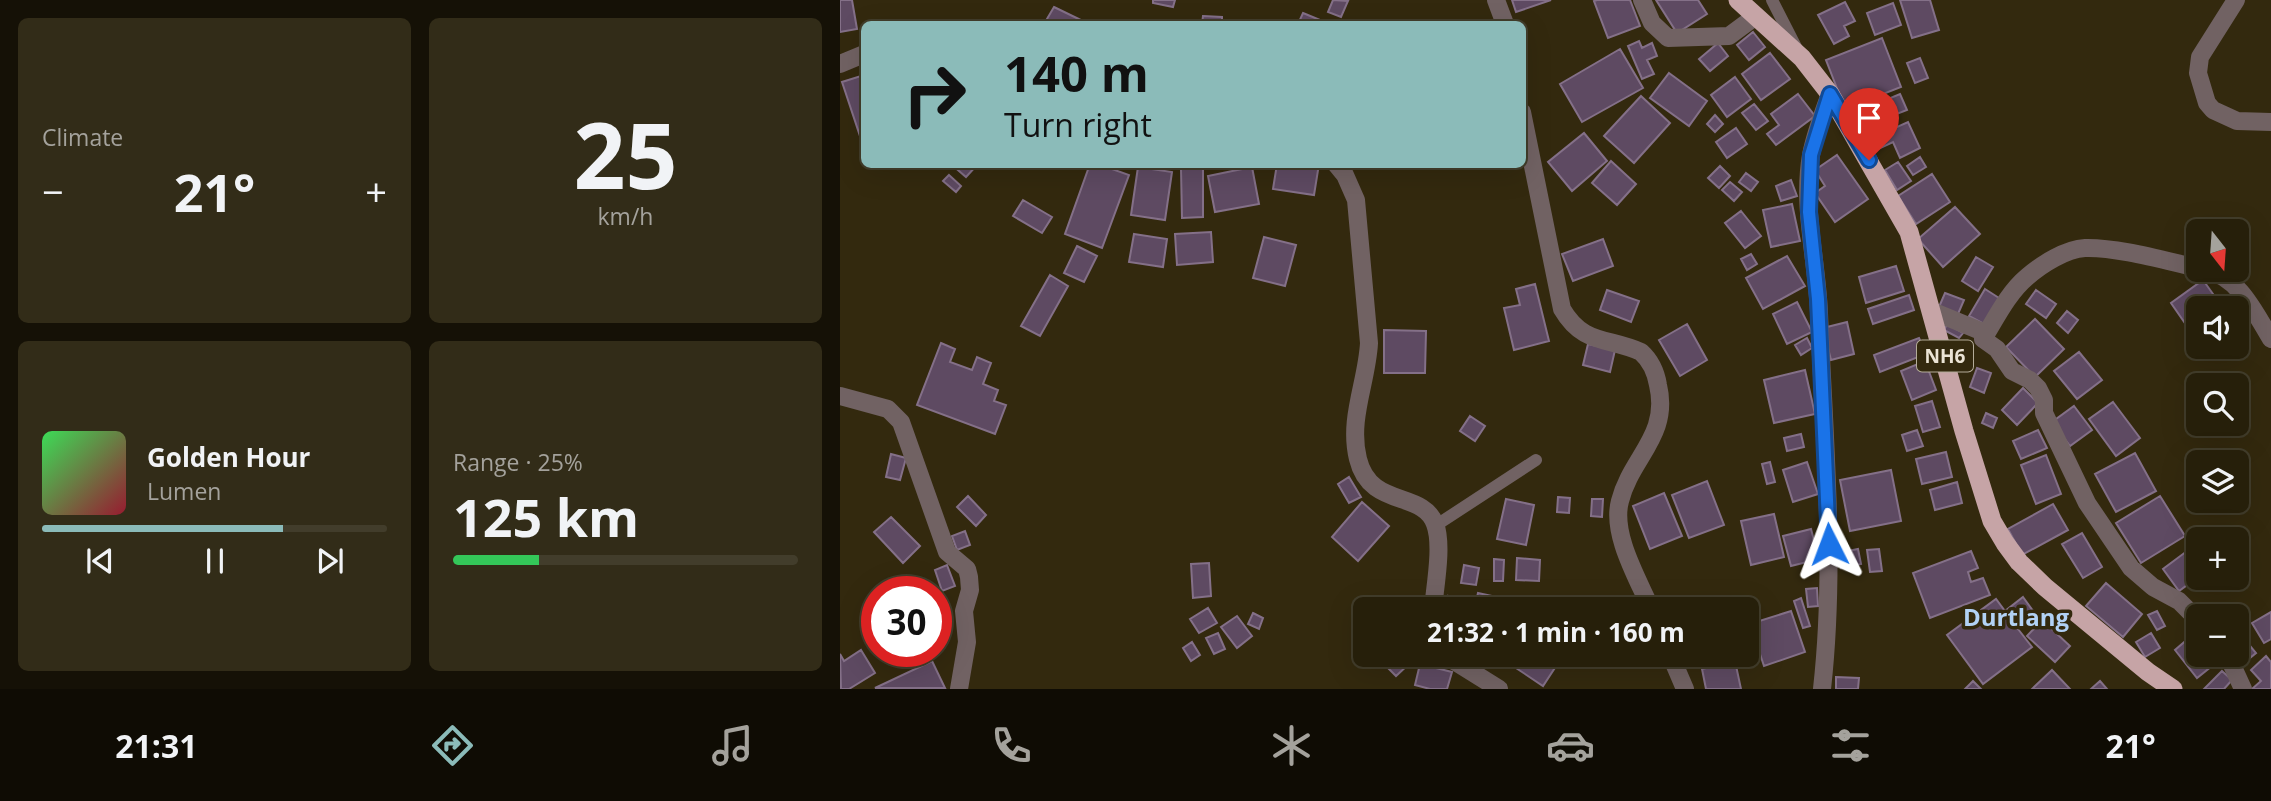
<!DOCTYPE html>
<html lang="en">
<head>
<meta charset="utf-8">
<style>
	:root { --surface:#261f0a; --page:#322c18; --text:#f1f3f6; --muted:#a4a29c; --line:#423d2b; --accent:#8bbbb9 }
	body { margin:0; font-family:"Open Sans",sans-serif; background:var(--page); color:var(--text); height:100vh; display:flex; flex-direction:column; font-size:26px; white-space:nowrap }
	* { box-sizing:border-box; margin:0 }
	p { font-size:23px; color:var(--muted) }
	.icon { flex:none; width:38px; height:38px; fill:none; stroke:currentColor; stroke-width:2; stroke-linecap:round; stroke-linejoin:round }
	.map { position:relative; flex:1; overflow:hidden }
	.panel { display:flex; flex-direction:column; gap:18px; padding:18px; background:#151106; width:840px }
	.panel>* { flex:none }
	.hud { position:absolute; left:21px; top:21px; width:665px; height:147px; border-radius:10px; box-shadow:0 7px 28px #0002,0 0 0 2px var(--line); background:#8bbbb9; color:#111; overflow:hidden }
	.needle { width:46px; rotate:163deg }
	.buttons { position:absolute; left:1346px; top:219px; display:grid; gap:14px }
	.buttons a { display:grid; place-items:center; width:63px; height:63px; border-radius:10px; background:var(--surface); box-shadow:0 7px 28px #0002,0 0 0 2px var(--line); font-size:35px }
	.speed { position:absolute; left:21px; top:576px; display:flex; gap:14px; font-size:35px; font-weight:700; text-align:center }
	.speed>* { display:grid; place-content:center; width:91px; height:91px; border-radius:50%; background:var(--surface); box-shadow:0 7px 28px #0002,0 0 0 2px var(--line); line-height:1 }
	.speed .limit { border:10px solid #d22; background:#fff; color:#111 }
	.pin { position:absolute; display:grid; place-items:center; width:60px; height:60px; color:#fff; margin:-72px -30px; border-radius:50% 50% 50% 0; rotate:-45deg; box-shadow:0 0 7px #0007 }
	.pin .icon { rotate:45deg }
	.me { position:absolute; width:77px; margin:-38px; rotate:357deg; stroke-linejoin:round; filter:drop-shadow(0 0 5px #0008) }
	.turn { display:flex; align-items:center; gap:24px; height:147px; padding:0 28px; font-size:32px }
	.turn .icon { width:91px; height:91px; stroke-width:2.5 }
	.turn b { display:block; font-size:49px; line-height:60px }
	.big { font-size:52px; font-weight:700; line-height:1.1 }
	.panel .tile { flex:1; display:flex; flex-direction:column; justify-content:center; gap:10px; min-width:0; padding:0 24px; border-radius:10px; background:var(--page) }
	.panel .dial { align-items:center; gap:0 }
	.dial b { font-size:91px; line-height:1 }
	.song { display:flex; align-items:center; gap:21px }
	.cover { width:84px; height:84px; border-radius:10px; background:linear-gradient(135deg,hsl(130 70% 55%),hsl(350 70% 35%)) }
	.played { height:7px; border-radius:4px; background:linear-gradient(90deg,var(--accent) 70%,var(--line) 70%) }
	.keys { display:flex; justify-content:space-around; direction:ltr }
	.heat { display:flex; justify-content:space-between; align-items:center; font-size:38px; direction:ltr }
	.charge { height:10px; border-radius:5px; background:linear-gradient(90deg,#34c759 25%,var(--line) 0) }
	.panel .tiles { flex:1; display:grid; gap:18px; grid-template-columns:repeat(2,1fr) }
	.trip { position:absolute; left:513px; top:597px; width:406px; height:70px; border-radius:10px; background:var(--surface); box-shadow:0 7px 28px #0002,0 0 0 2px var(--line); font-weight:700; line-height:70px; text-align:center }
	.tabs { display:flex; height:112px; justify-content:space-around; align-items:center; background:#0f0c04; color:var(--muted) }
	.tabs .icon { width:49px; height:49px }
	.tabs .on { color:var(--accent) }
	.tabs b { font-size:32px; color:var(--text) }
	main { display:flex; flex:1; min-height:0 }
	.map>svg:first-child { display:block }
	.building { fill:#5e4a62; stroke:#847088; stroke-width:2 }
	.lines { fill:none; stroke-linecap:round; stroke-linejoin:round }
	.service { stroke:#716263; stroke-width:12 }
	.minor { stroke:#716263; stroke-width:18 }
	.trunk { stroke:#c6a4a6; stroke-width:19 }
	.route-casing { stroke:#114b97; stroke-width:18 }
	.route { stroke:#1a73e8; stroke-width:12 }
	.labels { text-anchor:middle; stroke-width:7; stroke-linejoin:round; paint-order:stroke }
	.shield { fill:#33290e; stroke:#b4ac99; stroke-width:2 }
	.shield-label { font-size:19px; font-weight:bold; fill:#ebe4d5 }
	.quarter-label { font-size:24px; font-weight:bold; fill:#b2d2f5; stroke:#33290e }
</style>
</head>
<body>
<main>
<section class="panel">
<div class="tiles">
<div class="tile"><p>Climate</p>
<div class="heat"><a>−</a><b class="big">21°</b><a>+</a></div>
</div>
<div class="tile dial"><b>25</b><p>km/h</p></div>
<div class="tile">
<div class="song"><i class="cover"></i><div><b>Golden Hour</b><p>Lumen</p></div></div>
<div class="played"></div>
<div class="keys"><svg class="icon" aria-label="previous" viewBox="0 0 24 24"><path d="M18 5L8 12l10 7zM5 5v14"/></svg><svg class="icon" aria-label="pause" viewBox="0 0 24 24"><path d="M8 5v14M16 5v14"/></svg><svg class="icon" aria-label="next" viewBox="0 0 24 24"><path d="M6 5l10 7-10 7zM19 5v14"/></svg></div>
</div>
<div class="tile"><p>Range · 25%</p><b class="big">125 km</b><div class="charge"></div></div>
</div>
</section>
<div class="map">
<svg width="1431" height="689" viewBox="0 0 1431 689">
	<rect width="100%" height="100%" fill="#33290e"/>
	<path class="building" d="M0 0H12L17 29 0 32Z
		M313 0H335L333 7 313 3Z
		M493 0 508 1 501 17 488 12Z
		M672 0H711L676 12Z
		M757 0H790L800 26 768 38 754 1Z
		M816 0H858L867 14 837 33Z
		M1060 0H1090L1099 30 1072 38Z
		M1005 2 1015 21 1004 26 1009 36 994 44 978 15Z
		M1053 3 1061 25 1035 35 1027 13Z
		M214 7 249 24H204Z
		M463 13 485 22 484 24H458Z
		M363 16 382 17V24H362Z
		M913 32 925 47 909 60 897 45Z
		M1042 38 1061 87 1005 109 986 60Z
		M799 41 802 48 812 43 817 56 807 60 814 74 802 79 788 46Z
		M878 43 888 56 870 71 859 59Z
		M780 49 803 88 742 122 720 84Z
		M930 53 950 79 921 100 902 74Z
		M1080 58 1088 78 1075 83 1067 63Z
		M829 73 867 101 849 126 810 98Z
		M24 75V141L22 142 2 82Z
		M895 77 911 99 887 117 871 95Z
		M958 94 975 116 936 145 927 134 939 125 931 114Z
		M1060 94 1067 110 1049 117 1043 101Z
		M801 96 830 123 794 163 764 136Z
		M914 104 928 121 916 130 902 113Z
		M875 115 883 124 875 132 867 124Z
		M1040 119 1046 132 1068 122 1080 148 1060 158 1053 142 1034 151 1022 127Z
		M896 128 907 144 887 158 876 142Z
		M744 133 767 161 732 191 708 162Z
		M997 155 1028 199 995 222 975 193 985 186 975 170Z
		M1080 157 1086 167 1073 175 1067 166Z
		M771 161 796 184 777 205 752 183Z
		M1058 162 1071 181 1057 190 1045 170Z
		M111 164H136L137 165 126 177Z
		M250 164H258L289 175 262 248 225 234Z
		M437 164H479L474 195 433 189Z
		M880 166 890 176 879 188 868 178Z
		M298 167 332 172 325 220 291 215Z
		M412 167 419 204 375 212 368 176Z
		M341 169H363V217L342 218Z
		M906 173 918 182 911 191 899 182Z
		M1092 174 1110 202 1076 224 1058 196Z
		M109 175 121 186 116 192 103 181Z
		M951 180 957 196 941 201 936 186Z
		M890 182 902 192 894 201 882 190Z
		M183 200 212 217 202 233 173 216Z
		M952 204 960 241 931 247 923 210Z
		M1115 207 1140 234 1103 267 1078 239Z
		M901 211 921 236 905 248 885 223Z
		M371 232 373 262 337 265 335 234Z
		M294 234 327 239 323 267 289 262Z
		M424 237 456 245 445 286 413 278Z
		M763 239 773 266 733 281 722 254Z
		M237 246 257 256 244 282 224 273Z
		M911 254 917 264 907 270 901 259Z
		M947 256 965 286 923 309 906 278Z
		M1136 257 1153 267 1138 291 1122 281Z
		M1056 266 1064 291 1026 303 1019 277Z
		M210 275 228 286 200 336 181 326Z
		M1363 280 1383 308H1358V342L1331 303Z
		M695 284 709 341 674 350 664 308 680 305 676 289Z
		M1145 289 1159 298 1144 324 1129 316Z
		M767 290 799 301 791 322 760 310Z
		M1196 290 1216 304 1206 318 1186 304Z
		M1105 293 1124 300 1118 314 1099 307Z
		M1069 295 1074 310 1033 324 1028 309Z
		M957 302 972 332 947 344 933 314Z
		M1227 311 1238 320 1228 333 1217 323Z
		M1195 319 1224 349 1195 377 1166 347Z
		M1007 322 1014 354 991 360 983 328Z
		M847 324 867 360 840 376 819 340Z
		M1107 324 1123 333 1119 338 1104 330Z
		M544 330 586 331 585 373H544Z
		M967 338 972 348 961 355 955 345Z
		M1079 338 1086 354 1040 372 1034 355Z
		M101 343 115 349 110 362 132 370 137 357 151 363 143 384 158 390 154 401 166 405 155 434 77 405Z
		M748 344 775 350 770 372 743 365Z
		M1239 352 1262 380 1237 399 1214 371Z
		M1085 361 1096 390 1072 400 1061 371Z
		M1137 368 1151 373 1144 393 1130 387Z
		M965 370 975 414 934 423 924 380Z
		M1183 388 1198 403 1177 425 1162 410Z
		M1092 401 1100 427 1083 432 1075 406Z
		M1273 402 1300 438 1276 456 1249 419Z
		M1234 406 1252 430 1230 446 1212 422Z
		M1146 413 1157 418 1153 428 1142 423Z
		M630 416 645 426 635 441 620 431Z
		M1077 430 1083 446 1067 451 1062 435Z
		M1198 430 1207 448 1181 459 1173 441Z
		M961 434 964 447 947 451 944 438Z
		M1106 452 1112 477 1082 484 1076 459Z
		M1295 453 1316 491 1276 512 1255 474Z
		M51 454 66 458 60 480 46 477Z
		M1206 455 1221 494 1196 504 1181 465Z
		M930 462 935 482 927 484 922 464Z
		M967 462 978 494 953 502 943 470Z
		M1051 470 1061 521 1010 531 1000 480Z
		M509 477 521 497 509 503 498 484Z
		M867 481 884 525 849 538 832 495Z
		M1117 482 1122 503 1095 510 1090 490Z
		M824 493 842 536 810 549 793 506Z
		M128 496 146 515 136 526 117 507Z
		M1320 496 1345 536 1301 563 1276 523Z
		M718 497 730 498 729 513 717 512Z
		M666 499 694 505 686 545 657 539Z
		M752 499H763L762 517 751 516Z
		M522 502 549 526 518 561 492 537Z
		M1213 504 1228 530 1182 555 1168 529Z
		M934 514 944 557 911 565 901 521Z
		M51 517 80 546 63 563 34 532Z
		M971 529 979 559 951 566 943 536Z
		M125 531 130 545 117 550 112 536Z
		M1242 533 1262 567 1243 578 1222 544Z
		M1351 548 1358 556V577L1339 591 1323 569Z
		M1018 549 1021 564 1001 568 998 553Z
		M1039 549 1042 571 1030 572 1027 550Z
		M1131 551 1138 568 1128 572 1131 582 1143 578 1150 595 1090 618 1073 573Z
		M677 558 700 560 699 581 676 580Z
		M654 559 664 560 663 581H654Z
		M369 563 371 596 353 598 351 564Z
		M107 565 115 586 102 591 95 570Z
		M624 565 639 568 636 585 621 583Z
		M1266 583 1302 614 1283 637 1246 606Z
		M977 588 978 606 968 607 966 589Z
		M638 593 652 596 649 609 635 606Z
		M608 596 621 603 618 609H602Z
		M1183 597 1196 615 1178 629 1192 647 1143 684 1107 635 1156 599 1165 611Z
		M961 598 970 626 963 628 954 601Z
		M368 608 377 623 359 633 350 619Z
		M951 611 965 652 924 666 910 624Z
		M1317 611 1325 626 1317 630 1308 615Z
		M1431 612V639L1424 643 1412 623Z
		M413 613 423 618 419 629 408 624Z
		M397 616 412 636 397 648 381 627Z
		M1202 620 1230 646 1215 662 1187 636Z
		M378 633 385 649 374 654 366 638Z
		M1311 633 1320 648 1305 657 1296 642Z
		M1349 638 1358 649V654H1372L1377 662 1357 678 1335 650Z
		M1406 641 1416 653 1405 662 1396 649Z
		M352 642 360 655 351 661 343 648Z
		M21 650 35 673 9 689H1L0 654 4 661Z
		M53 651H85L62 665Z
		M541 654H560L569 664 556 676 538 658Z
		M654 654H678L671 665Z
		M685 654H724L703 686 676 668Z
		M1426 656 1431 662V689H1412L1421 681 1411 670Z
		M92 661 105 688H35Z
		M895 661 901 689H866L862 669Z
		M580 664 612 672 607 689H590L575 685Z
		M1212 670 1230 689H1192Z
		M1382 671 1392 680 1384 689H1364Z
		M996 677 1019 678 1018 689H996Z
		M1133 681 1141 689H1125Z
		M1260 681 1267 689H1251Z"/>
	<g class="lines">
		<path class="service" d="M932 0 957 49
			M595 526 696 460"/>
		<path class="minor" d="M656 0 665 24
			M802 0 812 23 828 38 889 36 916 16
			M1396 0 1360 57 1358 73 1367 103 1373 110 1397 121 1431 122
			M0 64 24 54
			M682 112 722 309C743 345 767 337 801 352 811 361 816 373 818 385 830 436 791 457 780 501 771 534 798 579 811 609
			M496 164 505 175 516 200 529 343C527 382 508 419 518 459 530 509 583 490 595 524 603 545 595 586 593 609
			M1366 270C1399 277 1415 313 1431 339
			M1092 311 1143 332V339L1157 349 1172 371 1190 380 1198 388 1204 400V413L1247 503 1291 568 1313 587 1339 601 1358 620
			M1143 339C1156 318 1168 293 1187 277 1202 264 1226 249 1245 248 1277 247 1326 261 1358 268
			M0 396 48 409 61 422 107 552 127 569 129 577 130 590 124 611 127 642 119 689
			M603 654 659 689
			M830 654 845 689
			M1387 654 1403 689
			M982 689C996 564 984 438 979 313 977 261 962 207 971 155 975 134 983 113 990 94"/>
		<path class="trunk" d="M898 0 962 58 990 94 1069 232 1124 431 1152 521 1165 543 1179 562 1205 587 1308 672 1333 689"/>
	</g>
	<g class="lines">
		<g class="route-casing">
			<path id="route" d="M989 544 978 299 969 212 971 155 990 94 1029 160"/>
		</g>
		<use href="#route" class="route"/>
	</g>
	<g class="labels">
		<rect class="shield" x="1077" y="340.5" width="56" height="31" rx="5"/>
		<g class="shield-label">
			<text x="1105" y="363">NH6</text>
		</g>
		<g class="quarter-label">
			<text x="1176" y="626">Durtlang</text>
		</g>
	</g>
</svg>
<div class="buttons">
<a><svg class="needle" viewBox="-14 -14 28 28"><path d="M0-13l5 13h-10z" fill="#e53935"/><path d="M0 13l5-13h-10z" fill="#a4a29c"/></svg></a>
<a><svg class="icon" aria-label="sound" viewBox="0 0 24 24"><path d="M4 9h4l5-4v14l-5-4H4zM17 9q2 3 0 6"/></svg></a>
<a><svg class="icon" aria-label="search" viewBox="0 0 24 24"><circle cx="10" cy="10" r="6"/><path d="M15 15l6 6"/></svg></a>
<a><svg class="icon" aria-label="layers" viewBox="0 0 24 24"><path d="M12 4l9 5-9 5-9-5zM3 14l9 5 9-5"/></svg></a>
<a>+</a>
<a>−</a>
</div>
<div class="speed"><div class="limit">30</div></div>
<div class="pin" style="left:1029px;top:160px;background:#d93025"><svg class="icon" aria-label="arrive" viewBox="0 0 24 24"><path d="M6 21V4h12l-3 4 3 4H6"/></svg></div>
<svg class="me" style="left:989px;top:544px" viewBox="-20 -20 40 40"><path d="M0-17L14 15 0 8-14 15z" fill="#1a73e8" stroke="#fff" stroke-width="4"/></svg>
<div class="trip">21:32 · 1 min · 160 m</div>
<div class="hud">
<div class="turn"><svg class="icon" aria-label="right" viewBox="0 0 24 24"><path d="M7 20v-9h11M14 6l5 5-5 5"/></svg><div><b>140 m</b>Turn right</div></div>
</div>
</div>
</main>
<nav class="tabs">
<b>21:31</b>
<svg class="icon on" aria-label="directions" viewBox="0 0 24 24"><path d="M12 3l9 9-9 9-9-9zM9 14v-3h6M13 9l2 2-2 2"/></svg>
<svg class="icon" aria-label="music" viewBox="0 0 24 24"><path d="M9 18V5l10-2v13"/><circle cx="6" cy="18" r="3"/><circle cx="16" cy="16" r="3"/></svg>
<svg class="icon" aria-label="phone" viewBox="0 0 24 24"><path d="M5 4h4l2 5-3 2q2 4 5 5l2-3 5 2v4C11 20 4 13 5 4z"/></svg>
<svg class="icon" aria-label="climate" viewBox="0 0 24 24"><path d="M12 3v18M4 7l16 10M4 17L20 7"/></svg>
<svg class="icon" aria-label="car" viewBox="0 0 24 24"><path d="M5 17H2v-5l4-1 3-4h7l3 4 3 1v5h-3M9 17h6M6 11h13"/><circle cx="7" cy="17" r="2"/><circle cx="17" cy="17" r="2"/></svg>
<svg class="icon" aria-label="filters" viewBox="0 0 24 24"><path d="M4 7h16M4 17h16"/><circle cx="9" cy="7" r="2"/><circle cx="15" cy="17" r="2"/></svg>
<b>21°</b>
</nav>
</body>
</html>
